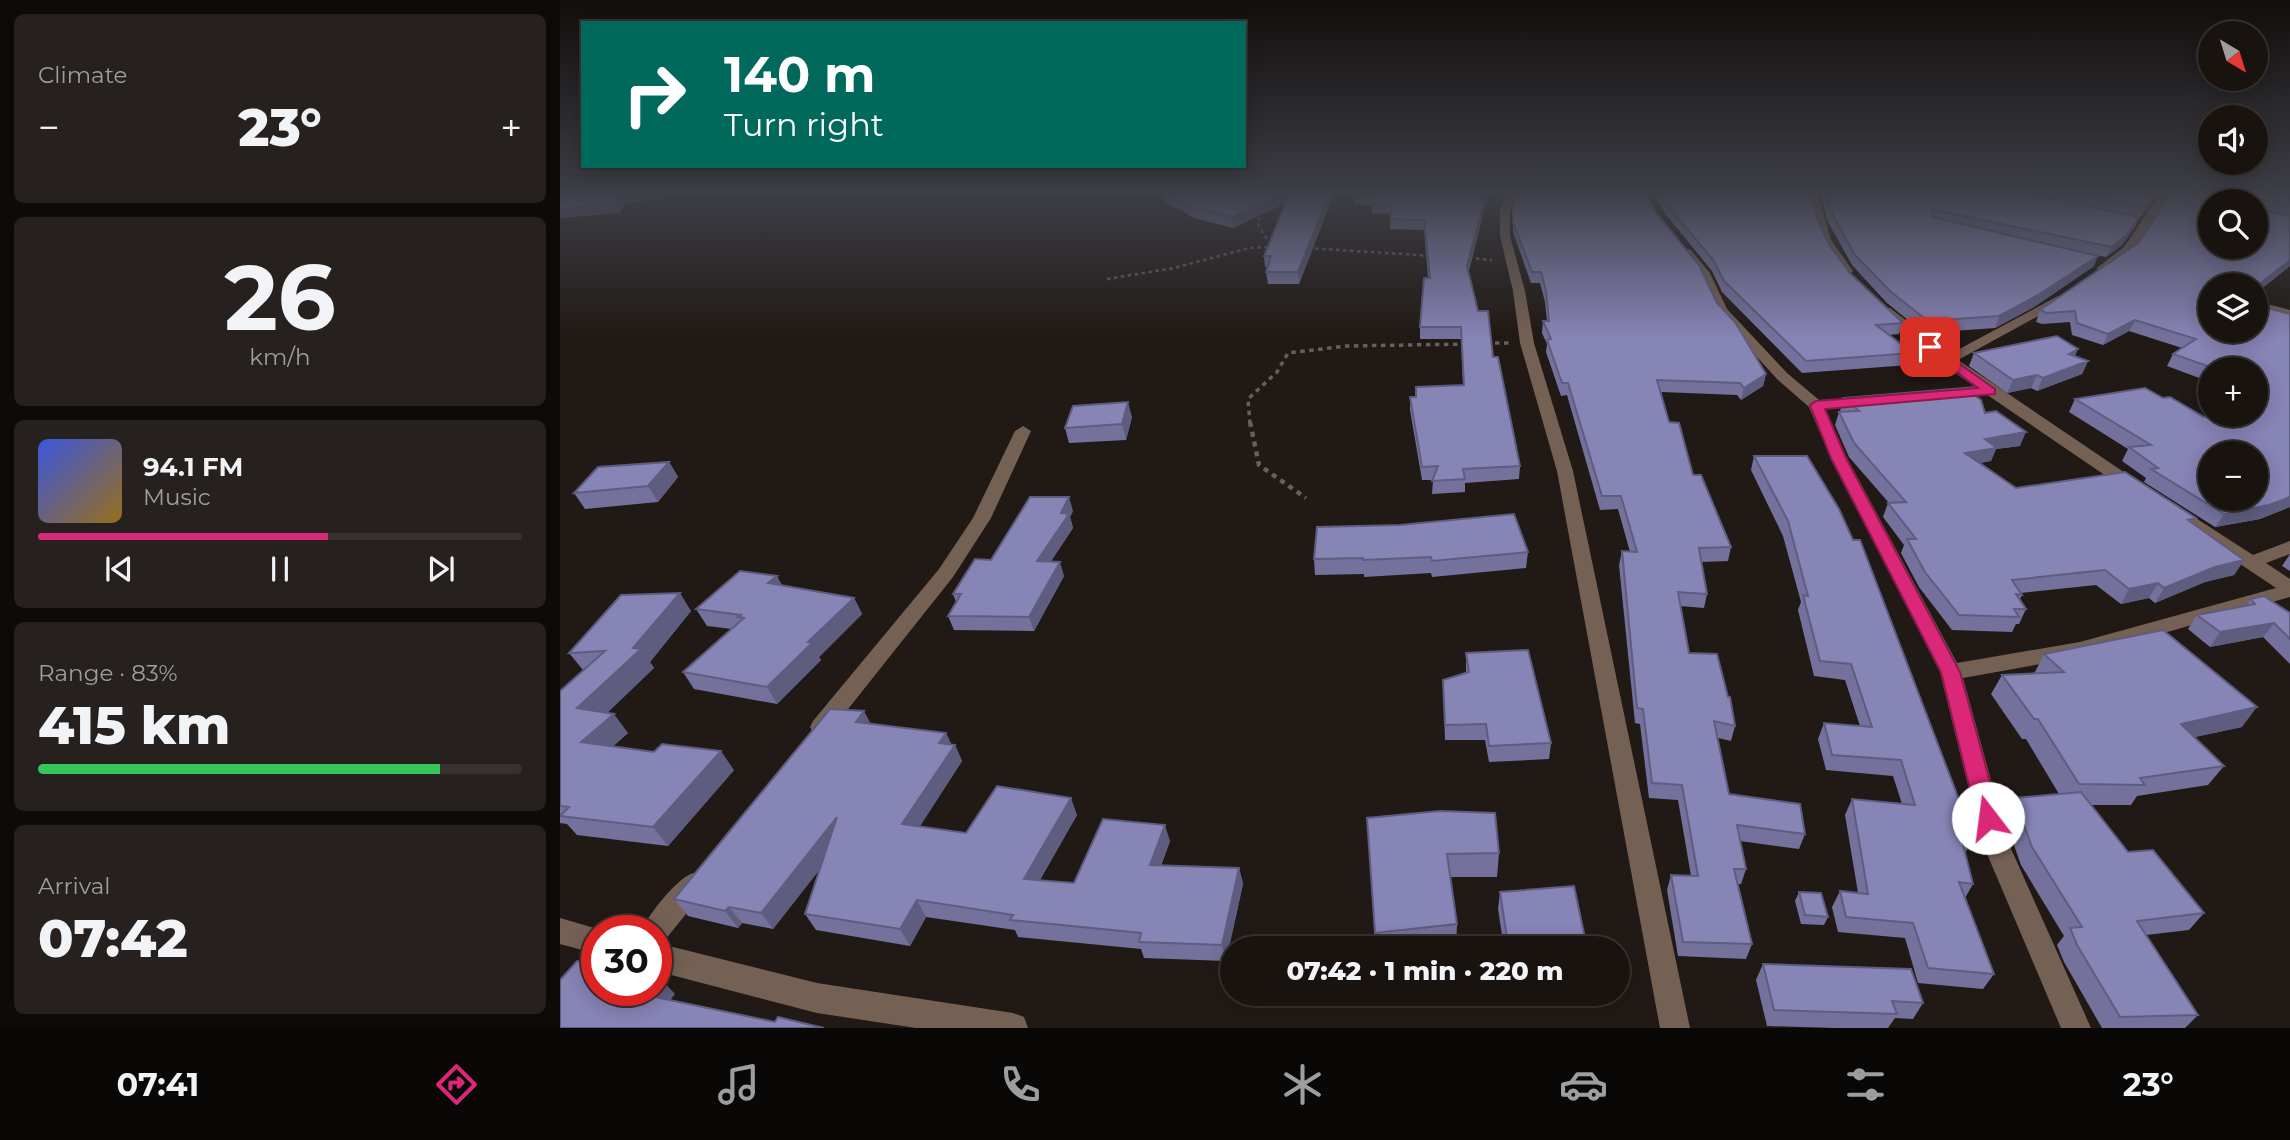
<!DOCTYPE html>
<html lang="en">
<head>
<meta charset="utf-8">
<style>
	:root { --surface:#191310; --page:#26201e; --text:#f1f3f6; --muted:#9f9e9f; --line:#373230; --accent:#db2777 }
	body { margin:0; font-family:Montserrat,sans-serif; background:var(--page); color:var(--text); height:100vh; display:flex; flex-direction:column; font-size:26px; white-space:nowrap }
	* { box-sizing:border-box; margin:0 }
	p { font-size:23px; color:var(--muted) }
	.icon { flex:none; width:38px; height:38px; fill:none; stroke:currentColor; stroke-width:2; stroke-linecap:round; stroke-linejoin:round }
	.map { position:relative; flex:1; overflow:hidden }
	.details { display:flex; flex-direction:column; gap:14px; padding:14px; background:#0e0a09; width:560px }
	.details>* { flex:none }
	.top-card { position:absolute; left:21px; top:21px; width:665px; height:147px; border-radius:0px; box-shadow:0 4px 18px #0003,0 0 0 2px var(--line); background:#00695c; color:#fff; overflow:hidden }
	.needle { width:46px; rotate:142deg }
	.fabs { position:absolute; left:1638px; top:21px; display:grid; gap:14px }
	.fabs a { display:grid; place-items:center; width:70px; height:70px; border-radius:50%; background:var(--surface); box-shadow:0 4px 18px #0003,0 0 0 2px var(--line); font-size:35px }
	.speed { position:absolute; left:21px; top:915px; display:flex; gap:14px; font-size:35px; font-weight:700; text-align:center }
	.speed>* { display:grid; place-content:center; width:91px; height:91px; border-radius:50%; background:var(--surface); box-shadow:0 4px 18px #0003,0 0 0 2px var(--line); line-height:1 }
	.speed .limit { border:10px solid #d22; background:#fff; color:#111 }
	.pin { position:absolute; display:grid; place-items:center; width:60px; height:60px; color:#fff; margin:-30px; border-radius:14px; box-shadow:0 4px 10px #0006 }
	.me { position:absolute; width:77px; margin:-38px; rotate:345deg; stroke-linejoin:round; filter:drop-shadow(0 0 5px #0008) }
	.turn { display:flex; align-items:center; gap:24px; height:147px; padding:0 28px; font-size:32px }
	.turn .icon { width:91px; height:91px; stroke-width:2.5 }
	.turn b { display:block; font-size:49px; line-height:60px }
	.big { font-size:52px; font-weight:800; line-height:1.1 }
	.details .tile { flex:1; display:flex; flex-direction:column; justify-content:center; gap:10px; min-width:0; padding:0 24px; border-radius:10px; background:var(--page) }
	.details .dial { align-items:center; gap:0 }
	.dial b { font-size:91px; line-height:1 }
	.song { display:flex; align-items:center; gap:21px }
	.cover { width:84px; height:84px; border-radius:10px; background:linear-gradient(135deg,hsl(230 70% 55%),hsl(40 70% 35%)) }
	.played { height:7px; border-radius:4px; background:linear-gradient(90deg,var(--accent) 60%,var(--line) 60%) }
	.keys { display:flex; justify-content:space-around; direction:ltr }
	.heat { display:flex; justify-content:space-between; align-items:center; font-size:38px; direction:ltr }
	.charge { height:10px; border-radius:5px; background:linear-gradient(90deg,#34c759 83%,var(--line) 0) }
	.trip { position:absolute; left:660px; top:936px; width:410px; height:70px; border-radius:35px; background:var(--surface); box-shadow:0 4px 18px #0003,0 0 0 2px var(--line); font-weight:800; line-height:70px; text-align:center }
	.menu { display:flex; height:112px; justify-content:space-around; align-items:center; background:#0a0806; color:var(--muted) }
	.menu .icon { width:49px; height:49px }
	.menu .on { color:var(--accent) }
	.menu b { font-size:32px; color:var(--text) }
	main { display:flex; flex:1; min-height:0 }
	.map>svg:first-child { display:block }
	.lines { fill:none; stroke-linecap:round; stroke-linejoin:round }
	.path-far2 { stroke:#665f5b; stroke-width:2.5; stroke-dasharray:3.5 3.5; stroke-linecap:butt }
	.path-far1 { stroke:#665f5b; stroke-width:3.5; stroke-dasharray:4.5 4.5; stroke-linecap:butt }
	.path { stroke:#665f5b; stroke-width:4.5; stroke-dasharray:5 5; stroke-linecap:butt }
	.minor { fill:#756054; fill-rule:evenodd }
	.wall { fill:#74729d }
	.shaded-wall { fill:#5e5c7f }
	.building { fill:#8784b6; stroke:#5e5c7f; stroke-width:2; fill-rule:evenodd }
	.route { fill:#db2777; stroke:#8e194d; stroke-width:2 }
</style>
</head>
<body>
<main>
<section class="details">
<div class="tile"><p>Climate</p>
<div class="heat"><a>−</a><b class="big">23°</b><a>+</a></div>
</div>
<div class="tile dial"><b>26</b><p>km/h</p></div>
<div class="tile">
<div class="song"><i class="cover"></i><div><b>94.1 FM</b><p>Music</p></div></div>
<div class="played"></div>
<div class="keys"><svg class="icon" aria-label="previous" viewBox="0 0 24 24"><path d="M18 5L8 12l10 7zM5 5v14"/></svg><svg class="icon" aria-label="pause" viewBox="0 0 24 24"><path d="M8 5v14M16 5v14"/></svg><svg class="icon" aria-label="next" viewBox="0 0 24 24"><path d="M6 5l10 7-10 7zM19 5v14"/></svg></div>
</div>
<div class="tile"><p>Range · 83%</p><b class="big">415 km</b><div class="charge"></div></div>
<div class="tile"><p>Arrival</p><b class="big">07:42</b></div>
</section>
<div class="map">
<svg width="1730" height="1028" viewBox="0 0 1730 1028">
	<rect width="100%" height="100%" fill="#211915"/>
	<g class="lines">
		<path class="path-far2" d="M701 210 698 224 705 237 715 240
			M748 248 872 256
			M909 258 932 260
			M547 279 614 268 689 248 711 247"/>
		<path class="path-far1" d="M926 343H949
			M690 424 688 399 717 372 728 353 787 346 907 344"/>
		<path class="path" d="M690 422 699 465 746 498"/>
		<path class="minor" d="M945 194H955L950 212V236L965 291 974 343 1013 471 1130 1028H1100L997 471 960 343 953 291 940 236V212Z
			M1248 194H1258L1271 240 1293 271 1291 273H1283L1261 240Z
			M1600 194H1610C1597 214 1563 276 1537 272V268L1564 247Z
			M1122 249H1130L1150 273 1167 309 1227 373 1259 400 1305 398 1312 402 1305 406 1265 409 1287 458 1397 663 1520 642 1716 588 1616 521 1613 517 1616 513H1628L1693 555 1730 541V554L1706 563 1730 579V597L1520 657 1403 678 1448 842 1531 1028H1501L1422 842 1380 672 1271 458 1249 407 1217 379 1157 313 1139 274 1120 251Z
			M1498 296 1502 297V303L1398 360 1580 483 1582 487 1580 491H1568L1382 364 1320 311 1322 308H1330L1390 354Z
			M1696 301 1730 310V318L1696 309Z
			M463 426 471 431 431 518 393 577 269 733 261 736 253 733 250 727 253 721 379 569 413 518 455 431Z
			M133 873 142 876 146 885 142 894 105 940 97 943 257 983 453 1013 464 1017 468 1028H356L257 1013 96 971V931H81C89 914 116 879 133 873Z
			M0 918 45 931H37V954L0 944Z"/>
	</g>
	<path class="wall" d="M603 194H771L772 199 739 284H708L706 272 708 267H705L704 256 725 203 673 228 634 218 604 201Z
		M793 194H928L909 271 918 311 933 357 960 466 959 479 905 483V492L872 494 873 480H862L850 410V397H856L903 385 901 339H860V327L868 278 864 230 830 229V214L812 213V205L794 204Z
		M1093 194H1251L1256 217 1270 246 1290 273 1343 323 1339 334 1329 335 1353 353 1349 365 1242 373 1162 292 1152 271 1107 216Z
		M1261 194H1597L1581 217H1579L1575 227 1562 245 1546 257 1535 255 1534 266 1474 307 1435 328 1364 333 1327 303 1292 265 1267 220Z
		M1611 194H1730V266L1696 293V285L1650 331 1730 314V507L1700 519 1655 527 1584 482 1586 478 1562 461 1568 449 1509 412 1515 399 1603 398 1644 417 1696 415V369H1650V382L1607 366 1613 354 1622 348 1569 331 1543 345 1512 335 1510 322 1482 324 1476 322 1480 310 1578 243Z
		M953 203 1096 213 1206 374 1203 386 1181 400 1177 395 1101 392 1109 422 1133 475 1171 547 1168 561 1141 562 1147 594 1144 608 1120 606 1129 653 1175 726 1171 741 1158 738 1169 794 1245 834 1239 849 1180 841 1186 869 1181 884H1177L1192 944 1186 959 1118 956 1107 890 1111 875 1131 876 1118 800 1089 798 1080 724 1075 723 1059 565 1062 551 1070 552 1058 509 1040 510 1007 395 1001 396 986 352 987 344 982 333 983 321H987L985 302 980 283H971L953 232Z
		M1414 353 1515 356 1528 361 1522 374 1477 391 1471 388 1447 393 1409 366Z
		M1417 387 1414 395 1425 413 1460 446 1436 449 1431 461 1420 463 1456 488 1633 523 1684 560 1674 575 1645 582 1595 603 1589 598 1561 604 1536 585 1461 593 1462 595 1460 599 1466 609 1459 624H1456L1452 632 1392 630 1359 587 1341 553 1344 545 1323 517 1328 503H1329L1289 457 1275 425 1279 412H1281L1280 411 1284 398Z
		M572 417 566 440 509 443 505 428Z
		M1194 456 1414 839 1405 853 1413 884 1405 898 1434 974 1423 989 1358 983 1345 938 1278 932 1272 907 1280 891 1298 893 1285 815 1292 799 1342 804 1333 776 1266 770 1258 739 1264 723 1300 726 1285 680 1254 676 1238 610 1241 602 1223 536 1191 470Z
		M109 462 118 477 98 502 25 509 14 493Z
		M513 511 510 517 513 528 491 561 504 576 474 631 394 630 388 616 396 602 393 594 431 560Z
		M968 552 966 568 872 577 871 573 804 577V574L755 575 754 559Z
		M1730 554V571L1722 566Z
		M222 586 294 598 302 614 259 657 261 660 217 704 134 689 123 672 172 629 147 626 136 609Z
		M1691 599 1730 613V664L1703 637 1650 647 1628 629 1637 615 1687 605Z
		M131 611 90 662 94 668 47 713 68 733 53 746 174 770 108 846 17 835 7 824 0 823V691L23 670 9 653Z
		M906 653 991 743 989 759 929 762 925 740H885L883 680 906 672Z
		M1484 654 1682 727 1635 737 1664 766 1648 785 1577 796 1571 805H1531L1568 852 1644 913 1629 930 1586 935 1638 1015 1625 1028H1542L1504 962 1497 945 1504 936 1461 865 1443 815 1454 798 1499 794 1466 739H1462L1431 694 1442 675 1474 674Z
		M311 724 386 733 391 744 395 745 402 761 360 826 406 833 517 815 480 880 514 883 610 841 601 866 679 868 683 884 666 961 584 958 581 949 458 937 455 930 366 917 350 946 256 930 245 914 260 869 213 929 182 923 178 928 128 916 114 899Z
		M807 818 939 853 937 877H890L897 924 896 948H816Z
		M940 892 1025 938 1023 948H944L938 909Z
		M1239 892 1268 917 1264 925 1241 924 1235 901Z
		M1203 964 1363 1003 1353 1019 1335 1018 1328 1028H1276L1207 1026 1196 980Z"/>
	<path class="shaded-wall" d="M65 194H101V198L64 204 60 213 0 218V209Z
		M731 194 732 200 673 228 672 217 721 195Z
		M769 194H771L772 199 739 284 738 272Z
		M926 194H928L907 277V266Z
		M1594 194H1597L1581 217 1585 207Z
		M1579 217 1575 227 1562 245 1546 257 1551 247Z
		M1538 256 1534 266 1474 307 1435 328 1439 316Z
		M1730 260V266L1696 293V287Z
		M1575 320 1569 331 1543 345 1548 334Z
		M1518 349 1513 361 1509 354Z
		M1528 361 1522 374 1477 391 1483 378Z
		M1206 374 1203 386 1181 400 1184 388Z
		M1477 375 1471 388 1447 393 1453 380Z
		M1417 387 1412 400 1406 389Z
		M568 402 572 417 566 440 562 424Z
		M1466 432 1460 446 1436 449 1431 461 1399 467 1405 453 1425 439Z
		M109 462 118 477 98 502 88 486Z
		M509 497 513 511 510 517 513 528 482 575 477 561Z
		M1730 497V507L1700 519 1655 527 1664 514Z
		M1684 560 1674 575 1645 582 1595 603 1604 588 1655 567Z
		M500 562 504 576 474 631 469 617Z
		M217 576 226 592 208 583Z
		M1598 583 1589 598 1561 604 1569 589Z
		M120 593 131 611 90 662 94 668 32 727 17 708 73 648Z
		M294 598 302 614 259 657 261 660 217 704 207 687 248 642Z
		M1714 623 1703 637 1650 647 1660 632Z
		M1697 707 1682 727 1607 743 1621 724Z
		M304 711 313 728 296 722Z
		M54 714 68 733 37 761 21 742Z
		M386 733 393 748 395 745 402 761 351 840 342 824 379 743Z
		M161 751 174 770 108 846 93 827Z
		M511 798 517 815 471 895 464 879Z
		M277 817 287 834 213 929 201 913Z
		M605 825 610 841 595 882 590 865Z
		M679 868 683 884 666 961 662 945Z
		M357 900 366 917 350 946 340 929Z
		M169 907 182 923 178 928 165 911Z
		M97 975 115 994 100 1013 81 994 84 990H96Z"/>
	<path class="building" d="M0 194H65L60 195 55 204 0 209Z
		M608 194H722L672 217 633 208Z
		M729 194H769L738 272H706L711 256H704Z
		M797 194H926L907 266 918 311H928L933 357H938L960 466 903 469 905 479 872 481 878 466 862 467 850 397H856V387L904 385 901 327H860L864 278H870L864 220 830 219 832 204H812L815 195Z
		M955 194H1086L1096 213 1139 265 1157 303 1175 322 1206 374 1184 388 1180 383 1097 380 1109 422 1119 423 1133 475H1141L1171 547 1139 548 1147 594 1118 592 1129 653 1157 654 1168 697H1170L1175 726 1154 721 1169 794 1240 804 1245 834 1177 825 1186 869H1174L1192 944 1123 942 1111 875 1138 876 1122 785 1092 783 1083 709 1077 708 1062 551 1077 552 1061 496H1042L1008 383H1002L987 340 991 339 983 321H989L986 291 981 272H972L953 222V203Z
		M1101 194H1251L1256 217 1270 246 1290 273 1343 323 1316 325 1353 353 1246 361 1164 281 1154 261 1109 207Z
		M1266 194H1466L1579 217 1567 235 1551 247 1371 209 1372 217 1538 256 1478 295 1439 316 1368 321 1331 292 1295 255 1270 210Z
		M1517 194H1594L1585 207Z
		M1611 194H1645L1654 198 1657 194H1730V205L1702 199 1699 201V209L1730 216V260L1696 287V285H1650V331H1696V305L1730 314V497L1709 505 1664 514 1591 469 1598 468 1569 447 1591 445 1515 399 1585 388 1603 398 1610 397 1644 417 1650 414 1696 415V394L1708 388 1696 384V369H1656L1613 354 1636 339 1575 320 1548 334 1517 323 1515 311 1487 313 1480 310 1578 243ZM1650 201H1696V247H1650ZM1650 453H1696V499H1650Z
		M1497 336 1518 349 1509 354 1528 361 1483 378 1477 375 1453 380 1414 353Z
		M1417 387 1406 389 1421 400 1425 413 1436 411 1466 432 1425 439 1437 448 1405 453 1456 488 1565 472 1636 518 1628 520 1684 560 1655 567 1604 588 1598 583 1569 589 1545 570 1452 580 1462 595 1456 594 1466 609H1454L1459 617 1399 615 1365 572 1347 539H1356L1328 503 1346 502 1294 443 1279 412 1299 411 1284 398Z
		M568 402 562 424 505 428 513 406Z
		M1194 456H1247L1279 509 1293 540H1300L1414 839 1401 837 1413 884 1399 882 1434 974 1368 968 1353 923 1286 917 1280 891 1308 894 1292 799 1355 805 1341 760 1272 755 1264 723 1312 727 1291 664 1260 661 1243 595 1248 596 1228 521Z
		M109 462 88 486 14 493 38 467Z
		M470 497H509L501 513 509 514 477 561 500 562 469 617 388 616 401 594H393L415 559 431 560Z
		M954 514 968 552 872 561 871 557 803 560V558L754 559 757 527 840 525Z
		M180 571 217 576 208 583 294 598 248 642 252 643 207 687 123 672 184 618 178 617 181 615 136 609Z
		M120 593 73 648 81 649 17 708 54 714 21 742 94 752 102 744 161 751 93 827 0 816 9 807 0 806V691L45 651 9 653 61 595Z
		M1704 596 1730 613V639L1714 623 1660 632 1637 615 1695 604 1691 599Z
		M1603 630 1697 707 1621 724 1664 766 1580 778 1585 785 1519 784 1478 719H1474L1442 675 1504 672 1484 654Z
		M968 650 991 743 929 746 926 724 885 725 883 680 909 672 906 653Z
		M270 709 304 711 296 722 386 733 379 743 395 745 342 824 406 833 437 786 511 798 464 879 514 883 543 819 605 825 590 865 679 868 662 945 579 942 581 933 450 920 453 915 357 900 340 929 245 914 277 817 201 913 169 907 165 911 114 899Z
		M1521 792 1568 852 1593 850 1644 913 1577 921 1638 1015 1560 1017 1517 945 1510 928 1522 927 1472 847 1454 798Z
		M880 811 935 813 939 853 887 854 897 924 815 933 807 818Z
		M1014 886 1025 938 948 945 940 892Z
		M1239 892 1261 893 1268 917 1245 915Z
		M17 961 37 964V990H84L81 994 215 1022 218 1017 264 1028H0V980Z
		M1203 964 1351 969 1363 1003 1332 1001 1337 1014 1214 1010Z"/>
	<linearGradient id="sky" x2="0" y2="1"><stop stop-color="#120e0c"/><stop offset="0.57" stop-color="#3d3e46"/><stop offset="1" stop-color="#3d3e46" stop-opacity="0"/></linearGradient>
	<rect width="1730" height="338" fill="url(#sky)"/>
	<path class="route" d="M1370 343 1435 389V394L1265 409 1286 458 1400 672 1440 818 1436 824 1428 827 1420 824 1417 818 1381 672 1271 458 1250 405 1256 401 1418 388 1366 350V344Z"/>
</svg>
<div class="fabs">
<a><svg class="needle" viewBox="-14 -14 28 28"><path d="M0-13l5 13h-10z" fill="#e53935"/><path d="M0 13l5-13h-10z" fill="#9f9e9f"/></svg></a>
<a><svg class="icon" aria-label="sound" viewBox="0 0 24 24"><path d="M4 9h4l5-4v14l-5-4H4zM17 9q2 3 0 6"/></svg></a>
<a><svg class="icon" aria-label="search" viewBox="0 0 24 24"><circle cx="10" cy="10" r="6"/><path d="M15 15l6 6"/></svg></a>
<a><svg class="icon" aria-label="layers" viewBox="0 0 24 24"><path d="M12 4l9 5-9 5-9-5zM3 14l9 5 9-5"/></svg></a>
<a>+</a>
<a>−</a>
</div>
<div class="speed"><div class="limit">30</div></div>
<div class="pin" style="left:1370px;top:347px;background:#d93025"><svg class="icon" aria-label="arrive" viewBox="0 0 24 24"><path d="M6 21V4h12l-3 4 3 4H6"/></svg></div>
<svg class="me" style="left:1428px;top:818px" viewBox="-20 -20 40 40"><circle r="19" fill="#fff"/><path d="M0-13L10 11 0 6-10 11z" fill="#db2777"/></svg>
<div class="trip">07:42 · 1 min · 220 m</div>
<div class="top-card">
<div class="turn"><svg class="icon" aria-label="right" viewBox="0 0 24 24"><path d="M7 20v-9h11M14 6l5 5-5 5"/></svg><div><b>140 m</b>Turn right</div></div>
</div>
</div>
</main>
<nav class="menu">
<b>07:41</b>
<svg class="icon on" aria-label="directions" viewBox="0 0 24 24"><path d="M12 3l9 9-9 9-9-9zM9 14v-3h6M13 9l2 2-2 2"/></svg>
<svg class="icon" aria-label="music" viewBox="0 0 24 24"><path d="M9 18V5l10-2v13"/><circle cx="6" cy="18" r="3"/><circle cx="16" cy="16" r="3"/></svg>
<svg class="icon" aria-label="phone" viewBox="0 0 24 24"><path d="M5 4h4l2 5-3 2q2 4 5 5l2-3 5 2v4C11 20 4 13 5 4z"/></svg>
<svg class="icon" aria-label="climate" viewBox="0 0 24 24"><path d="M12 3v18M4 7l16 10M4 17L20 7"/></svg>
<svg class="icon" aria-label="car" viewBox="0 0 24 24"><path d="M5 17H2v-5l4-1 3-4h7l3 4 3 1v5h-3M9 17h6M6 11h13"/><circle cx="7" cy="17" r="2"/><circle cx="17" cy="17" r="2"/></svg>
<svg class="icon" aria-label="filters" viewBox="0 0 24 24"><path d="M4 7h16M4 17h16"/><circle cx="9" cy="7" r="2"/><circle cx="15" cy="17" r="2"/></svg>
<b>23°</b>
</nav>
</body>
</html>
